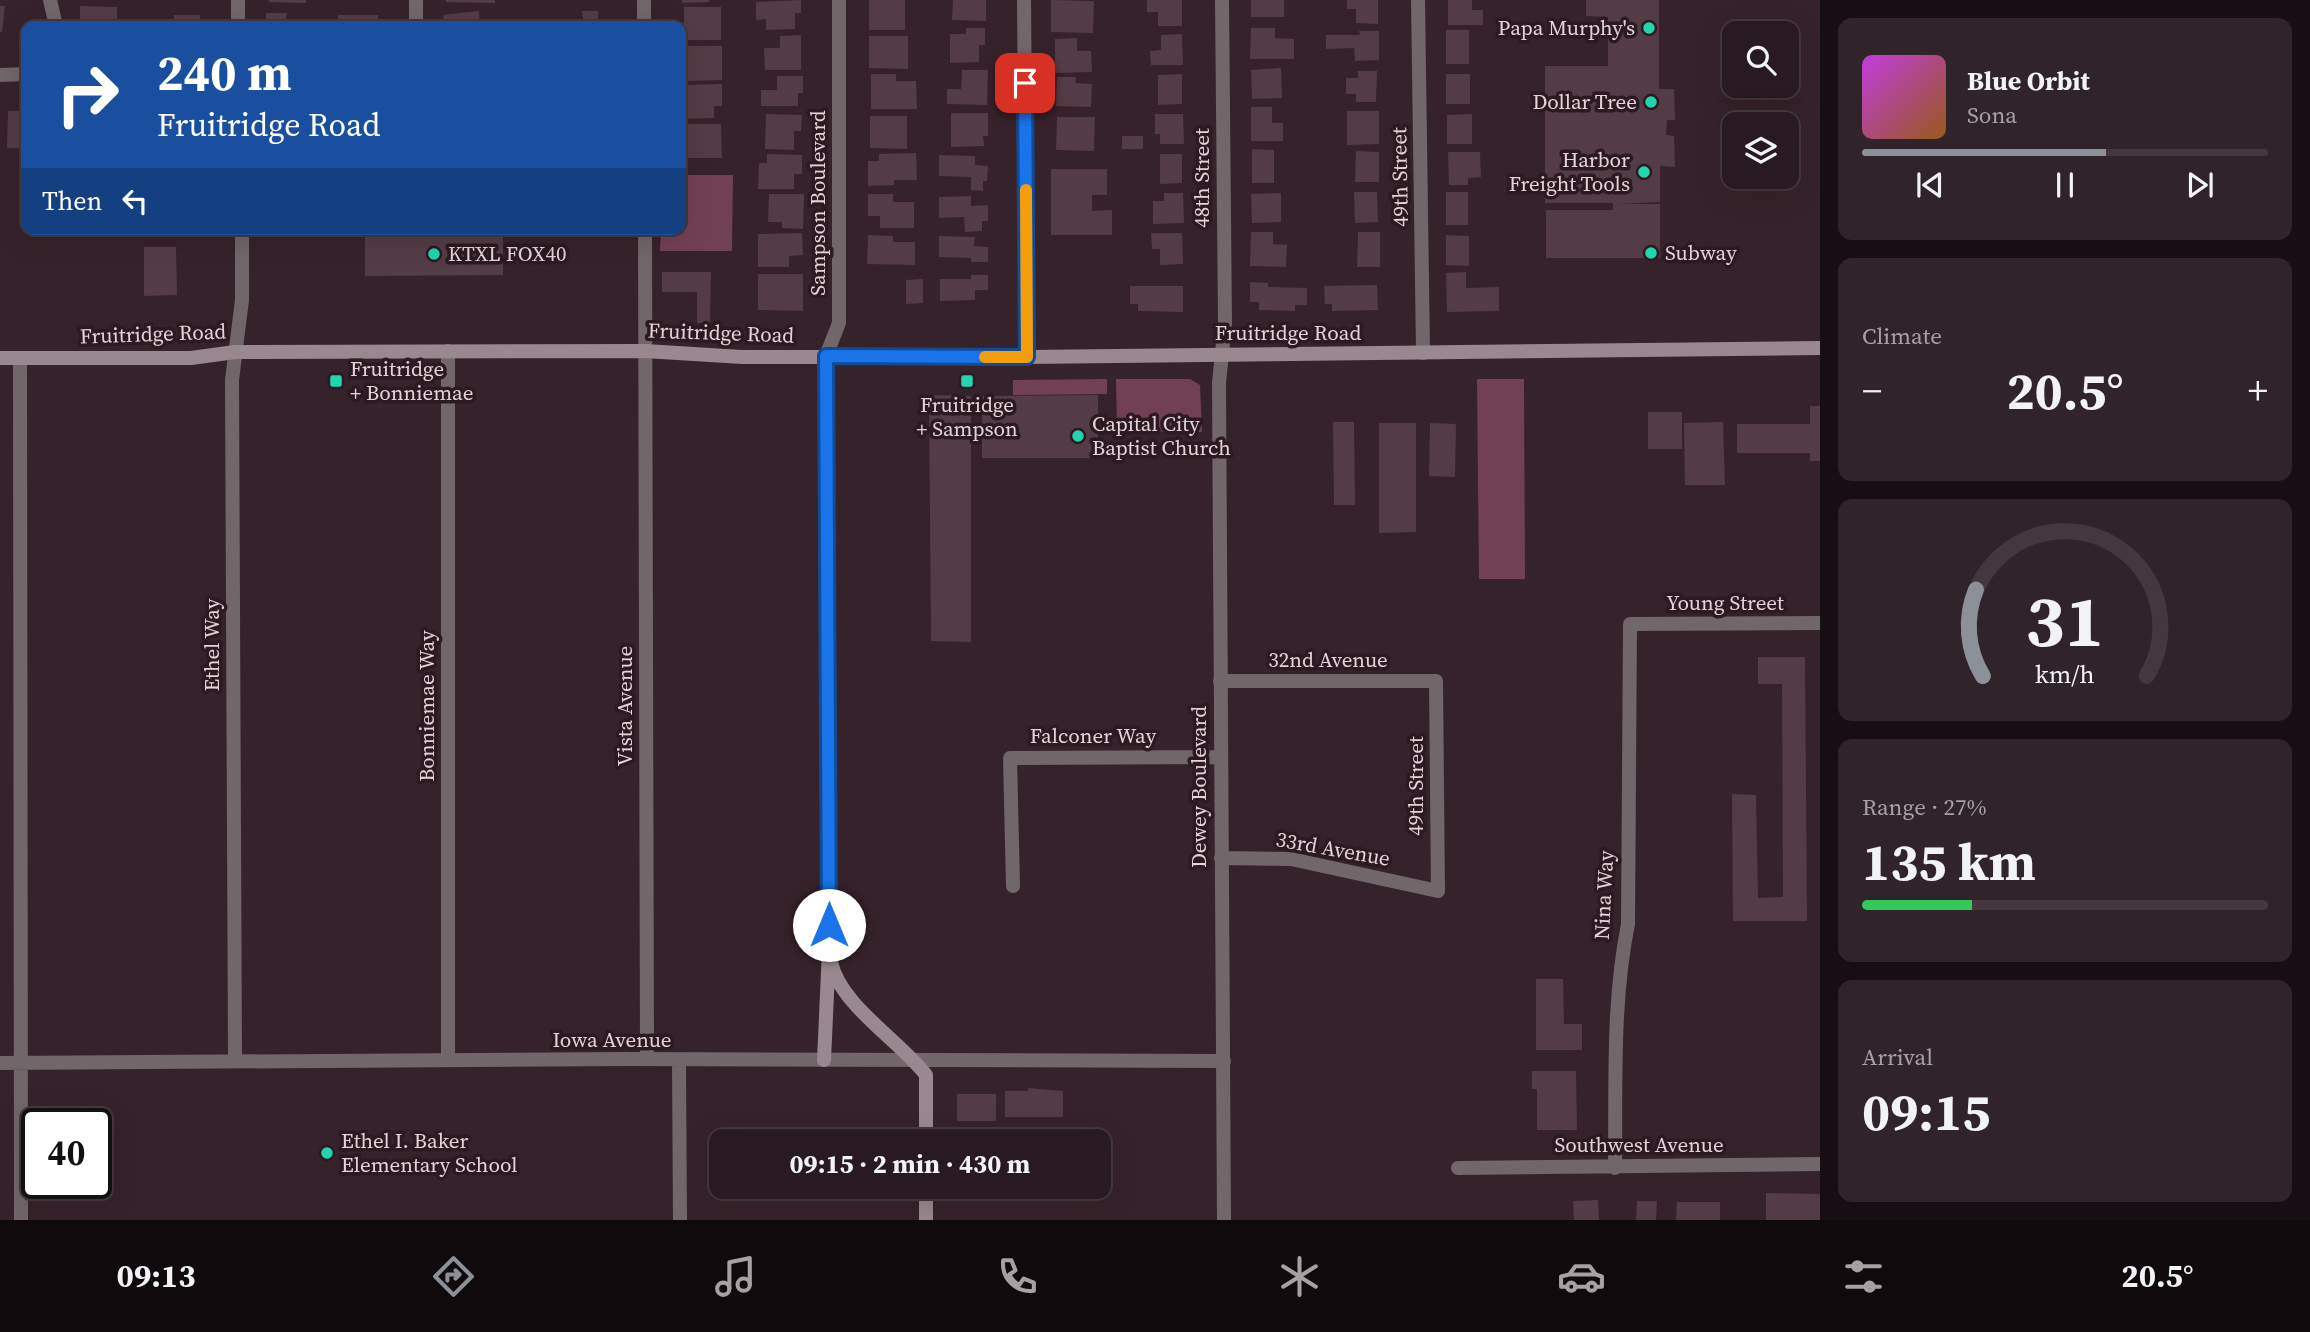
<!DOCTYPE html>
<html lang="en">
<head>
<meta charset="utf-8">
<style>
	:root { --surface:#281a20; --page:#302329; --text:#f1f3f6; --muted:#a5a1a5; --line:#44383e; --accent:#8c9099 }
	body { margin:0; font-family:"Source Serif 4",serif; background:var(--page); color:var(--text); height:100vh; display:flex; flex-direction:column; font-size:26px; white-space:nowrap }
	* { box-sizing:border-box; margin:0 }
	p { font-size:23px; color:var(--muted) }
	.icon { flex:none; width:38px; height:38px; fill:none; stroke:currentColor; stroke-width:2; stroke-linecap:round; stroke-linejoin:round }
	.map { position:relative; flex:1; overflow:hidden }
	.details { display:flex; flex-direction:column; gap:18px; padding:18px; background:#160e12; width:490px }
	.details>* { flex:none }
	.hud { position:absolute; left:21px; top:21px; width:665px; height:214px; border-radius:14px; box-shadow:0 7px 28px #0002,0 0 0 2px var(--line); background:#1a4fa0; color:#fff; overflow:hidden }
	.controls { position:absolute; left:1722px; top:21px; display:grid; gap:14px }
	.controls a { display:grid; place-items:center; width:77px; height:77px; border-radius:14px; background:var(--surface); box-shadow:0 7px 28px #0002,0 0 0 2px var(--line); font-size:35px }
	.speed { position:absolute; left:21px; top:1108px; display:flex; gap:14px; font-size:35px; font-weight:700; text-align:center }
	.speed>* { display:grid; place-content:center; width:91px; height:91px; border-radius:50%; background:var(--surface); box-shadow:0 7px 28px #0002,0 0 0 2px var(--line); line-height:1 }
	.speed .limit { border:4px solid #111; border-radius:10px; background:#fff; color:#111 }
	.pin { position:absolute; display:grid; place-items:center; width:60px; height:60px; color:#fff; margin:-30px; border-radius:14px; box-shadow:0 4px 10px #0006 }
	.me { position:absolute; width:77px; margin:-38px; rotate:0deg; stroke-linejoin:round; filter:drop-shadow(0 0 5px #0008) }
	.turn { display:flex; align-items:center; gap:24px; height:147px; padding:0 21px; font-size:32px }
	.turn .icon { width:91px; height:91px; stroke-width:2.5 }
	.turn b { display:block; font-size:49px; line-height:60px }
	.then { display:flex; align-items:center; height:66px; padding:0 21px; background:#0003; gap:14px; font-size:26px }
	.big { font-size:52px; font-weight:700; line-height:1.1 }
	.details .card { flex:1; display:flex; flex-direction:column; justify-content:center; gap:10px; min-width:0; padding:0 24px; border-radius:14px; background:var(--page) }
	.details .dial { align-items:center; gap:0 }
	.dial svg { height:182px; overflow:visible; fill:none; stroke:var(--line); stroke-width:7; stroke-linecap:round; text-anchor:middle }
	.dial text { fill:var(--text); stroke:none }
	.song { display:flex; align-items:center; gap:21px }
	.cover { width:84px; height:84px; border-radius:10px; background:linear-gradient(135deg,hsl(290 70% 55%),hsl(30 70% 35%)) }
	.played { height:7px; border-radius:4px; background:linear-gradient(90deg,var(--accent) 60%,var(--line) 60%) }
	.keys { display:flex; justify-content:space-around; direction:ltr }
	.heat { display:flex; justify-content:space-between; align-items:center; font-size:38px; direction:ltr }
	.charge { height:10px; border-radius:5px; background:linear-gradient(90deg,#34c759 27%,var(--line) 0) }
	.trip { position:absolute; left:709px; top:1129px; width:402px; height:70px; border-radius:14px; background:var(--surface); box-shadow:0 7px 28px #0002,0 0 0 2px var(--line); font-weight:700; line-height:70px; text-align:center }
	.tabs { display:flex; height:112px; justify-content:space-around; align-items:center; background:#100a0d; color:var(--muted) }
	.tabs .icon { width:49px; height:49px }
	.tabs .selected { color:var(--accent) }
	.tabs b { font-size:32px; color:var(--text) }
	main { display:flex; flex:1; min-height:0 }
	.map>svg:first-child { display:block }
	.green { fill:#724055 }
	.building { fill:#533c45 }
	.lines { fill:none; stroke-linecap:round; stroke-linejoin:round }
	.street { stroke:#71666a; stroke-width:14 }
	.secondary { stroke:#99888f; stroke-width:14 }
	.route-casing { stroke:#114b97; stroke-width:18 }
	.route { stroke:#1a73e8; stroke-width:12 }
	.slow { stroke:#f59e0b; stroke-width:12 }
	.poi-dot { fill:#23d5af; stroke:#2c1921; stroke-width:2.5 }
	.labels { text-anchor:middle; stroke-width:7; stroke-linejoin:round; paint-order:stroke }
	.poi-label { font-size:21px; fill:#e1d3d8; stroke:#2c1921; text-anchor:start }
	.street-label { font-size:21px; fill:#e1d3d8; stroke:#2c1921 }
</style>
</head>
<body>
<main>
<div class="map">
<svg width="1820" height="1220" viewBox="0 0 1820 1220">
	<rect width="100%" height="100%" fill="#36222a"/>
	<path class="green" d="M681 175H733L732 251H660L661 229H681Z
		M1107 379V394L1013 395V380Z
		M1116 379H1190L1200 385 1202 432 1117 431Z
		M1477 379H1524L1525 579H1479Z"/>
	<path class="building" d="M269 0H306V3L269 2Z
		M446 0H495V3L446 2Z
		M682 0H709V2L682 3Z
		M801 0V13H795V29L766 30V19L756 20V2Z
		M869 0H905V30H869Z
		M953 0H986V21L952 20Z
		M1051 0 1094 1 1093 33 1051 32Z
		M1147 0H1182V26H1158V12H1147Z
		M1251 0H1284V17H1251Z
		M1347 0H1378V24L1356 23V9H1347Z
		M1448 0H1472V10H1483V25H1448Z
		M1586 0H1659V89H1674L1675 120H1667L1666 135 1674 136 1675 167 1660 166V202L1617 204H1660V258H1546V210H1613V203H1545V66H1608V17L1586 16Z
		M0 6H5L2 32H0Z
		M80 6 117 7V26L80 24Z
		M684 7H721V40H681L679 23H684Z
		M479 11 480 26H445L443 15Z
		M582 11H598V26H554V20L583 19Z
		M266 13H287L286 19H313L312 26H266Z
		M174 15H200L201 26H174Z
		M338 15H378V26H338Z
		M966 28H985V45H979V62L950 63V34H966Z
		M1251 28H1275V38L1294 39V59H1250Z
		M1446 30H1469V64H1446Z
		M1359 31H1379V60L1355 61 1354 48 1326 49V35H1360Z
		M1182 34 1183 65H1151L1150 51 1161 50V35Z
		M801 35V70H765L764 48H780V36Z
		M869 36H908V69L869 68Z
		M1077 38V51H1091L1092 72 1055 73V39Z
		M681 46H722V80L688 81 687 60 681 61Z
		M1281 68 1282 98 1252 99 1251 70Z
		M962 70H988L987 105 947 104V89H961Z
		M1358 71H1377L1376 102H1356V94H1346V78H1358Z
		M871 74H896V81H916L917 109H871Z
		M1182 74V104L1158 105V75Z
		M1446 74H1470V104H1446Z
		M777 76H803V93H798V106H761V90H777Z
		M1057 77H1076L1075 83 1092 84 1091 107 1056 106Z
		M722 84V106H714V118L681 119 684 85Z
		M1251 107H1272V123H1283V141H1251Z
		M8 111H26V148H7Z
		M1347 111H1379V144L1347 145Z
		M951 113H988V136H983L984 146 951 147Z
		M766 114 802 115 801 131H794V150L765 149Z
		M1155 114H1183L1184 144H1160V134H1155Z
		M1472 114V144H1447V115Z
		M870 116H907V149L870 148Z
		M1057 117H1095L1094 151 1056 150Z
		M681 124H721L722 158H687V138H681Z
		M1122 136H1143V149H1122Z
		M1252 149 1274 150V183H1252Z
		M1356 151 1379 152V182H1355Z
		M1448 152H1480L1481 177 1468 178V185H1449Z
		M916 153 917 180H894V185L868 186V161H879V154Z
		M767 154 802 155V174H794V189H758L759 163H767Z
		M1160 154H1182V183L1160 184Z
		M939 155 975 156V165L988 166 987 181H983V191L971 190V177L939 176Z
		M1051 169H1107V195H1092V211L1112 210V235H1051Z
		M1354 192H1377L1378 222 1355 223Z
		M1446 192H1468V225H1446Z
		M1164 193H1183L1184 223 1153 224V201H1164Z
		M1281 193V222L1252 223 1251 194Z
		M769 194H804L803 229 782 228V222H768Z
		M868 194H893V202H914V228H880V216H868Z
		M971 196V206L988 205V221H982V231L965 232 964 217 939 218V197Z
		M145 229H192V235H145Z
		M365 229H457V234H461V229H503V275L365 276Z
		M1251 232H1273V244L1287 245 1286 267 1250 266Z
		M1358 232H1380V267H1357Z
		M802 233 803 255 789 256V267H758V234Z
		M1151 233H1182L1183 264 1160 265V249H1152Z
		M868 235 893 236V242H915V265L867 264Z
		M1446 235 1469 236V266L1446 265Z
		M939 236 975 237 974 246 988 247V262H971V258L939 257Z
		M144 247H176L177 295 144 296Z
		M662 272H711L710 323H697V292H662Z
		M1466 272V288L1499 287V311L1447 312 1446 273Z
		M758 274H803V311L758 310Z
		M971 275H988V290H975V300L940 301V279H971Z
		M923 279V303L906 304V280Z
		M1250 282 1268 283V287L1307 288V305H1295V311L1259 310V302H1250Z
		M1377 285 1378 310 1332 311V304H1325L1324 286Z
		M1130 286H1183V312L1138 311V304H1130Z
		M929 395 971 396V642L931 641Z
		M1098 395V458H982V396Z
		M1810 406H1820V461H1810V453H1737V424H1810Z
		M1648 412H1682V449H1648Z
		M1333 422H1354L1355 505H1334Z
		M1723 422 1725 485H1685L1684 423Z
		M1379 423H1416V532L1379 533Z
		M1430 423 1456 424 1455 477 1429 476Z
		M1758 657H1805L1807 921H1733L1732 794 1756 795 1758 898 1783 897 1782 684H1758Z
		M1536 979H1563L1564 1024H1582V1050H1536Z
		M1532 1071H1576L1577 1130H1537V1089H1532Z
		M1028 1088 1063 1091V1117H1005V1091H1028Z
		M957 1094H996V1121H957Z
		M965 1186H1003V1189H965Z
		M1766 1193 1820 1194V1220H1766Z
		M1598 1200 1599 1220H1574L1573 1201Z
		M1637 1201H1657L1656 1220H1636Z
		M1677 1202H1720V1220H1676Z"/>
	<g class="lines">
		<path class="street" d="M50 0 56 26
			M416 0V26
			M644 0V26
			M1024 0 1027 357
			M1222 0 1225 323 1219 383 1224 1220
			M1418 0 1423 353
			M238 26V0
			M0 75 26 74
			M645 229 647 1059
			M448 351V1060
			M826 356 839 323V0
			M20 358 21 1220
			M1220 681H1436L1438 891 1291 859 1221 858
			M1013 886 1010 758 1220 757
			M235 1061 232 380 242 300V229
			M679 1062 680 1220
			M0 1063 629 1059 1224 1061
			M1458 1168 1820 1164
			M1615 1168C1616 1086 1612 1004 1628 924L1630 624 1820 623"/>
		<path class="secondary" d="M0 358H191L235 352 645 351 742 357H1027L1820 348
			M831 962C840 1005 899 1040 926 1075V1141
			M824 1060 829 950 826 356
			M926 1220V1186"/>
	</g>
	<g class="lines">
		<g class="route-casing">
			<path id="route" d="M829 925 826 356 1027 357 1025 83"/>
		</g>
		<use href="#route" class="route"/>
		<path class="slow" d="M985 357H1027L1026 190"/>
	</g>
	<g class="poi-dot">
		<circle cx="1649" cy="28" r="7"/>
		<circle cx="1651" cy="102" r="7"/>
		<circle cx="1644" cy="172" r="7"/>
		<circle cx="1651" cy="253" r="7"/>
		<circle cx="434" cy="254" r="7"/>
		<rect x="329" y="374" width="14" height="14" rx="3.5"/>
		<rect x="960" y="374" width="14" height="14" rx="3.5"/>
		<circle cx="1078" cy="436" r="7"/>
		<circle cx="327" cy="1153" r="7"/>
	</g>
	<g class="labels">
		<g class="poi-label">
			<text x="1635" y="35" text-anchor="end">Papa Murphy's</text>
			<text x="1637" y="109" text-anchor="end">Dollar Tree</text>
			<text x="1630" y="167" text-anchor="end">Harbor<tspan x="1630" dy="24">Freight Tools</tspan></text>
			<text x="1665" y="260">Subway</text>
			<text x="448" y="261">KTXL FOX40</text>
			<text x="350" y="376">Fruitridge<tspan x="350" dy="24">+ Bonniemae</tspan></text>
			<text x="967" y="412" text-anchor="middle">Fruitridge<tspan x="967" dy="24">+ Sampson</tspan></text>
			<text x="1092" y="431">Capital City<tspan x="1092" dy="24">Baptist Church</tspan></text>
			<text x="341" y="1148">Ethel I. Baker<tspan x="341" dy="24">Elementary School</tspan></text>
		</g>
		<g class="street-label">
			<text transform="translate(1400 177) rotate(-91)" y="7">49th Street</text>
			<text transform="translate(1202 178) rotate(-90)" y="7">48th Street</text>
			<text transform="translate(818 203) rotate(-90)" y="7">Sampson Boulevard</text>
			<text transform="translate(721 333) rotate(2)" y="7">Fruitridge Road</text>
			<text x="1288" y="340">Fruitridge Road</text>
			<text transform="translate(153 334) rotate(-2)" y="7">Fruitridge Road</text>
			<text x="1725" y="610">Young Street</text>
			<text transform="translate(212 645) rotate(-90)" y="7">Ethel Way</text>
			<text x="1328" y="667">32nd Avenue</text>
			<text transform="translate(427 706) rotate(-90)" y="7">Bonniemae Way</text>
			<text transform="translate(625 706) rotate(-90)" y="7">Vista Avenue</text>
			<text x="1093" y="743">Falconer Way</text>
			<text transform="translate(1416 786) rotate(-90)" y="7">49th Street</text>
			<text transform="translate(1199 787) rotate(-90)" y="7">Dewey Boulevard</text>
			<text transform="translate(1333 849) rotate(10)" y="7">33rd Avenue</text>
			<text transform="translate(1604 895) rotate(-87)" y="7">Nina Way</text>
			<text x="612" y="1047">Iowa Avenue</text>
			<text x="1639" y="1152">Southwest Avenue</text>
		</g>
	</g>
</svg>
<div class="controls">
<a><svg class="icon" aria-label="search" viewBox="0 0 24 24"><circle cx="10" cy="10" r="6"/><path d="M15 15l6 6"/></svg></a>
<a><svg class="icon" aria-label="layers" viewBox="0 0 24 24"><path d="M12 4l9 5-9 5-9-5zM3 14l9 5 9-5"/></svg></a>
</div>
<div class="speed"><div class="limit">40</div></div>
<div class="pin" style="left:1025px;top:83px;background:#d93025"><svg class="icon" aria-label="arrive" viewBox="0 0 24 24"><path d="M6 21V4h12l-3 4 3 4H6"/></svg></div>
<svg class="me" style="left:829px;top:925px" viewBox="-20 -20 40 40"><circle r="19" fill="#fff"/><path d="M0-13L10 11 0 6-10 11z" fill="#1a73e8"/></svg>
<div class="trip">09:15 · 2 min · 430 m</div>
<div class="hud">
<div class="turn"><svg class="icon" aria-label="right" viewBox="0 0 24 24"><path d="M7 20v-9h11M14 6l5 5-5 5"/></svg><div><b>240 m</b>Fruitridge Road</div></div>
<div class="then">Then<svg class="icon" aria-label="left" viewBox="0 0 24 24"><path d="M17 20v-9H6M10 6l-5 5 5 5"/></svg></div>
</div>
</div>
<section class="details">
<div class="card">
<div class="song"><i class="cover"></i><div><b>Blue Orbit</b><p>Sona</p></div></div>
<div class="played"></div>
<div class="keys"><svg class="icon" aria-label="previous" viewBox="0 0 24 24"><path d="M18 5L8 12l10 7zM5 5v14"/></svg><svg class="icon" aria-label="pause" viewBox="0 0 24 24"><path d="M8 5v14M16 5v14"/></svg><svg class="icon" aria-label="next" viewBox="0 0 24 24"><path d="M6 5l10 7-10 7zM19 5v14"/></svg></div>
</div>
<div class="card"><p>Climate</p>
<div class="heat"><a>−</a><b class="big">20.5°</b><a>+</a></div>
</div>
<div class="card dial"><svg viewBox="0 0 100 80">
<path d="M14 69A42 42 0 1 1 86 69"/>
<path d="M14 69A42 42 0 0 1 11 31" stroke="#8c9099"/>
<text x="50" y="56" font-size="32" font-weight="700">31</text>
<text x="50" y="72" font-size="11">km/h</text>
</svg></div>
<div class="card"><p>Range · 27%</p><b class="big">135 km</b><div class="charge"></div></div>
<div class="card"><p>Arrival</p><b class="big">09:15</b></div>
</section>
</main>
<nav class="tabs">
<b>09:13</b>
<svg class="icon selected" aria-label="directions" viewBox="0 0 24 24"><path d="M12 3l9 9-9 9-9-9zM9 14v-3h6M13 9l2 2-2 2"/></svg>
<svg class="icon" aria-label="music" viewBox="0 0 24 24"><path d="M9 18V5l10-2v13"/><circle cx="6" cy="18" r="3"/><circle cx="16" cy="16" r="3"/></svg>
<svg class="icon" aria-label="phone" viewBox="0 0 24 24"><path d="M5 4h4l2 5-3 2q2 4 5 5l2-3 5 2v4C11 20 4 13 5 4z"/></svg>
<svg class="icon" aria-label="climate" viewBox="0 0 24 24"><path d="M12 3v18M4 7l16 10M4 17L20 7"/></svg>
<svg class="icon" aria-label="car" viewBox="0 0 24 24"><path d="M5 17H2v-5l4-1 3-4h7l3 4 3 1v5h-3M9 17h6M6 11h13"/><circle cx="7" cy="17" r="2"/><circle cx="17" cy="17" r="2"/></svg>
<svg class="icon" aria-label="filters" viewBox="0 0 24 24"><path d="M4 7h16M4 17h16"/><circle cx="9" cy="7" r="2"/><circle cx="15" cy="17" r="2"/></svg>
<b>20.5°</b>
</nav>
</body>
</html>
